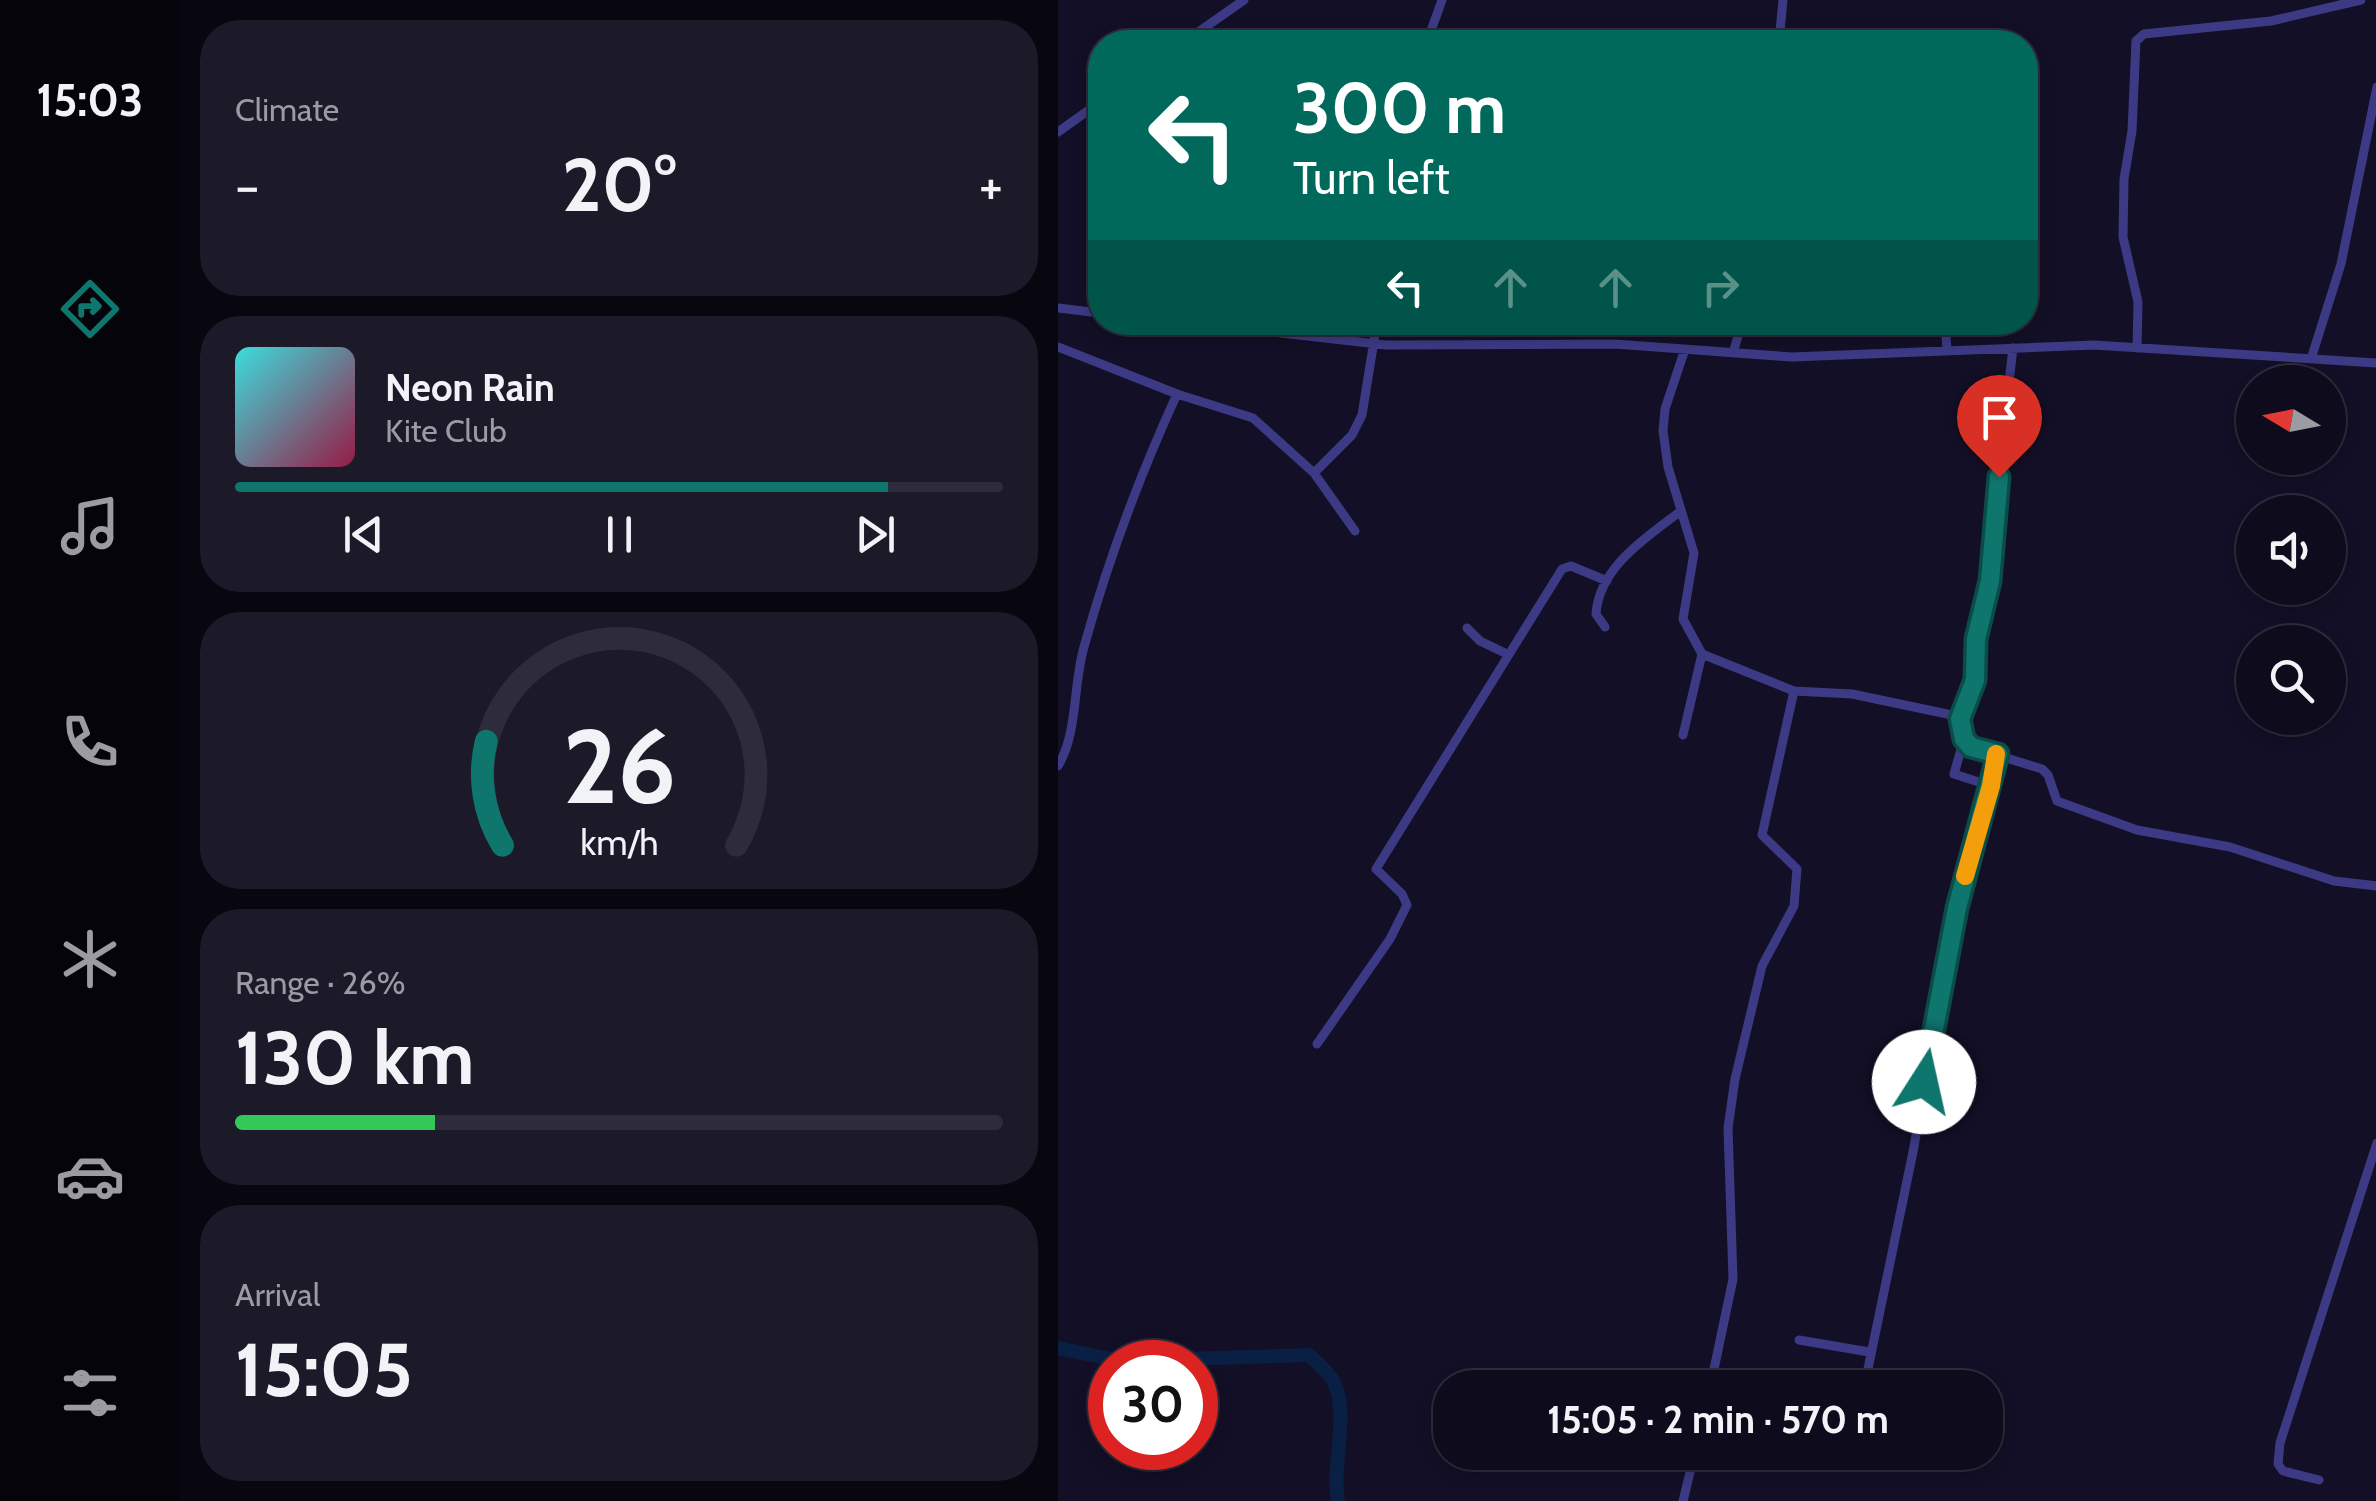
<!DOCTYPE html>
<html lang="en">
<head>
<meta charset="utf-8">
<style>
	:root { --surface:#0e0b1c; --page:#1c1929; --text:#f1f3f6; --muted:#9b9ba3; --line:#2e2b3b; --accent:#0f766e }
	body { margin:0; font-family:Cabin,sans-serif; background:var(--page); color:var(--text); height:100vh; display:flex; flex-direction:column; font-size:38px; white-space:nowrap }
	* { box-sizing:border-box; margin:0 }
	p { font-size:32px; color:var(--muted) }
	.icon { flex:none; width:55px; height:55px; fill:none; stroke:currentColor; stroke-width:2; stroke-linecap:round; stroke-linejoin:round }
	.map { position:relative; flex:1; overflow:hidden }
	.details { display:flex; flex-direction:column; gap:20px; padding:20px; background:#08060f; width:878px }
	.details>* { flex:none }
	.guide { position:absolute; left:30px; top:30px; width:950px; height:305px; border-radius:40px; box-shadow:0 5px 15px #0003,0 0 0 2px var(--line); background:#00695c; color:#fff; overflow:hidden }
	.needle { width:65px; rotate:280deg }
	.fabs { position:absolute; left:1178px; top:365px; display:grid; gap:20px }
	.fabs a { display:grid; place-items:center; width:110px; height:110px; border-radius:50%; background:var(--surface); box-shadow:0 5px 15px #0003,0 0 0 2px var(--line); font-size:50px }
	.speed { position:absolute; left:30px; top:1340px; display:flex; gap:20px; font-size:50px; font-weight:700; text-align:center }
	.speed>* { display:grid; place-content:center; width:130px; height:130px; border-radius:50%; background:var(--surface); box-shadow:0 5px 15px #0003,0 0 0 2px var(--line); line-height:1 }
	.speed .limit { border:15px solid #d22; background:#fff; color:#111 }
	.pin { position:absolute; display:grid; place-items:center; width:85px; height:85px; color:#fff; margin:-102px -42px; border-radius:50% 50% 50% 0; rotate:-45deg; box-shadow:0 0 10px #0007 }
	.pin .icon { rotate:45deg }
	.me { position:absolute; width:110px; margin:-55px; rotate:10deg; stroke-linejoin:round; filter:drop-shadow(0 0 8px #0008) }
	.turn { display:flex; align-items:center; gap:35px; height:210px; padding:0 40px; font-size:45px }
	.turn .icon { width:130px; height:130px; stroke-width:2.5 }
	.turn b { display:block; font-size:70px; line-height:85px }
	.lanes { display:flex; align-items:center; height:95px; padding:0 40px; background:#0003; justify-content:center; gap:50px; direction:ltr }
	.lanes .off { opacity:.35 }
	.big { font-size:75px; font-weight:700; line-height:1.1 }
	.details .card { flex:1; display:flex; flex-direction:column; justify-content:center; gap:15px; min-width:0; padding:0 35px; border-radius:40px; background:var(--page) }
	.details .dial { align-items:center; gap:0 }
	.dial svg { height:260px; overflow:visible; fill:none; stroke:var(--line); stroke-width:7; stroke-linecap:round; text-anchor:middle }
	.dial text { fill:var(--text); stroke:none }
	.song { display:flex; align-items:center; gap:30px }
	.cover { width:120px; height:120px; border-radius:15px; background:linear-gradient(135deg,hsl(180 70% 55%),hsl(340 70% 35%)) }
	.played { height:10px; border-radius:5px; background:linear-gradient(90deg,var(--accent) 85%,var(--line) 85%) }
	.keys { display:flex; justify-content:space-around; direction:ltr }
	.heat { display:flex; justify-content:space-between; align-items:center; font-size:55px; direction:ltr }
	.charge { height:15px; border-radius:8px; background:linear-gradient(90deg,#34c759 26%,var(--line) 0) }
	.trip { position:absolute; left:375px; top:1370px; width:570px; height:100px; border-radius:40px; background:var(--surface); box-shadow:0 5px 15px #0003,0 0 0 2px var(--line); font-weight:700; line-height:100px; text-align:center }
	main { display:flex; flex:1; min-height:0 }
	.dock { display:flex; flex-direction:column; width:180px; justify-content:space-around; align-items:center; background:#06040b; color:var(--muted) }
	.dock .icon { width:70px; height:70px }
	.dock .current { color:var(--accent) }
	.dock b { font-size:45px; color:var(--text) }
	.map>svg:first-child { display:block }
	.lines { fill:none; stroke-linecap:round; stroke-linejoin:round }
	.river { stroke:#0a1f44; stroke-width:14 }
	.minor { stroke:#3d3a85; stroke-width:9 }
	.route-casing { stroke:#0a4d48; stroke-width:25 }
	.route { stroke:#0f766e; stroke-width:18 }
	.slow { stroke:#f59e0b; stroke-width:18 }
</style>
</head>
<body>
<main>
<nav class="dock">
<b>15:03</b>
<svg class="icon current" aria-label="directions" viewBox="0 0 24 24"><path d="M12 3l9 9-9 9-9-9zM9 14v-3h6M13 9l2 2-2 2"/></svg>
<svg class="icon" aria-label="music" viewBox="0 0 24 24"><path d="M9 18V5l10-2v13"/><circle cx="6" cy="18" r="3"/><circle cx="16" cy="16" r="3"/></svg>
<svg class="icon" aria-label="phone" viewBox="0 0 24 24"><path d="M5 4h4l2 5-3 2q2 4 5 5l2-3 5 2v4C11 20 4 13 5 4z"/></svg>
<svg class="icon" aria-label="climate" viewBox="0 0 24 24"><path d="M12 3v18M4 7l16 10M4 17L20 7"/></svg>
<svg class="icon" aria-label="car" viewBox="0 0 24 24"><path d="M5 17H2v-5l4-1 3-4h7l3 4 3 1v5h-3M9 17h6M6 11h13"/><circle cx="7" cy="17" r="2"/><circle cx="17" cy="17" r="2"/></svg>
<svg class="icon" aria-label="filters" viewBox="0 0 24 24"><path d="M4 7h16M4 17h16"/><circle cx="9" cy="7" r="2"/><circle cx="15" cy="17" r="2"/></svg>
</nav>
<section class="details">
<div class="card"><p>Climate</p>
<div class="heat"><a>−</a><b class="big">20°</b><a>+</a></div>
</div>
<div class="card">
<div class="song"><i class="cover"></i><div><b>Neon Rain</b><p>Kite Club</p></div></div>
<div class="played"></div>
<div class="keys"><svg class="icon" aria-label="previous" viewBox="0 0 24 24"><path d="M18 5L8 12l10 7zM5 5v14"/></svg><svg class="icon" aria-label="pause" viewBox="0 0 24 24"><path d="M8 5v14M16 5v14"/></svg><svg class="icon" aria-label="next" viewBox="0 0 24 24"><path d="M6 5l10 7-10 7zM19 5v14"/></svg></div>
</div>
<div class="card dial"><svg viewBox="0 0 100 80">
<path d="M14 69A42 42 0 1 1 86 69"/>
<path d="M14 69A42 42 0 0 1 9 37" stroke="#0f766e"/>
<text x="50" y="56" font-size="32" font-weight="700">26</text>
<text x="50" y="72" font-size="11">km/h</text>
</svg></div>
<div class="card"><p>Range · 26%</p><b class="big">130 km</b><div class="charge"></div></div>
<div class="card"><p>Arrival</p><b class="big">15:05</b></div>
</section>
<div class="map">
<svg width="1319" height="1501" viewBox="0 0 1319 1501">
	<rect width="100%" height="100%" fill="#130f26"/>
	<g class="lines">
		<path class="river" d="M0 1348 62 1361 251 1355C258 1362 268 1370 274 1379 293 1408 273 1466 280 1501"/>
		<path class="minor" d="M126 42 186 0
			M369 42 384 0
			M721 42 725 0
			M0 132 42 102
			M0 308 42 313
			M127 322 328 345 557 344 734 357 1036 345 1319 363
			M887 322 889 351
			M0 347 119 394 195 418 256 473 297 531
			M1079 348 1080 302 1065 237 1066 179 1074 131 1078 41 1086 34 1213 21 1303 0
			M627 349 607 409 605 431 610 467 636 553 625 619 644 654 736 691
			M675 353 684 322
			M1253 359 1283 264 1319 87
			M256 473 294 435 304 415 319 322
			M547 627 538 614C541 567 589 537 623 511
			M409 628 422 641 449 654
			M902 719 917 680 918 639 932 581V544L955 348
			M625 735 644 654
			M906 739 896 774 933 786
			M0 766C20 733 15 684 26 647 50 560 82 475 119 394
			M259 1044 332 939 349 905 344 894 318 869 504 569 513 566 549 581
			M741 1340 811 1352
			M652 1388 675 1279 670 1128 677 1079 704 966 736 906 739 869 704 835 736 691 794 694 894 715 902 719 906 739 913 747 984 769 990 775 999 801 1079 830 1172 847 1276 881 1319 886
			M806 1388 855 1152 899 908 940 754
			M1261 1480 1225 1471 1220 1464 1222 1443 1319 1143
			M625 1501 637 1452"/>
	</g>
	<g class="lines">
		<g class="route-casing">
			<path id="route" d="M866 1082 899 908 940 754 913 747 906 739 902 719 917 680 918 639 932 581 941 477"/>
		</g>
		<use href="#route" class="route"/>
		<path class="slow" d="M907 876 933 786 938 754"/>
	</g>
</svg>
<div class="fabs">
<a><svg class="needle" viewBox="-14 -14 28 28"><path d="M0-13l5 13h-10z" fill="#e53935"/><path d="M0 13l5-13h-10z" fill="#9b9ba3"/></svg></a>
<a><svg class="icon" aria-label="sound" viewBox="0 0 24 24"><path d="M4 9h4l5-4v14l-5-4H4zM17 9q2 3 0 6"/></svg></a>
<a><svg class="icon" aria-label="search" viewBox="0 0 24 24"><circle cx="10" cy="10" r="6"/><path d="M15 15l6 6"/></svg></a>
</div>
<div class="speed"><div class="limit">30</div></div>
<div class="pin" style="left:941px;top:477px;background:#d93025"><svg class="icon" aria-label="arrive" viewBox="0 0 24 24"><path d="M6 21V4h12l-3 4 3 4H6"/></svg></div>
<svg class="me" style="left:866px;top:1082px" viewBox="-20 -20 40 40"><circle r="19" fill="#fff"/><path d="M0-13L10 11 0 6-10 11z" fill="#0f766e"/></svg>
<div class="trip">15:05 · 2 min · 570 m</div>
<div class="guide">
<div class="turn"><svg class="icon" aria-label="left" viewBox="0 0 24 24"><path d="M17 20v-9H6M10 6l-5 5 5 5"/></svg><div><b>300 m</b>Turn left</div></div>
<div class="lanes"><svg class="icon" aria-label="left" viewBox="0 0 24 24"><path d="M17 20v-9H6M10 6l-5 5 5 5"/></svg><svg class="icon off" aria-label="ahead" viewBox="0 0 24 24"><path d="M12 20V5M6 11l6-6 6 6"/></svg><svg class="icon off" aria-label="ahead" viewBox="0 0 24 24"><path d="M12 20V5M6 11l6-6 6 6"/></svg><svg class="icon off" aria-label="right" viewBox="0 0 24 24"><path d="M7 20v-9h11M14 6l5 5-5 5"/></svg></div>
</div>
</div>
</main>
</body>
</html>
